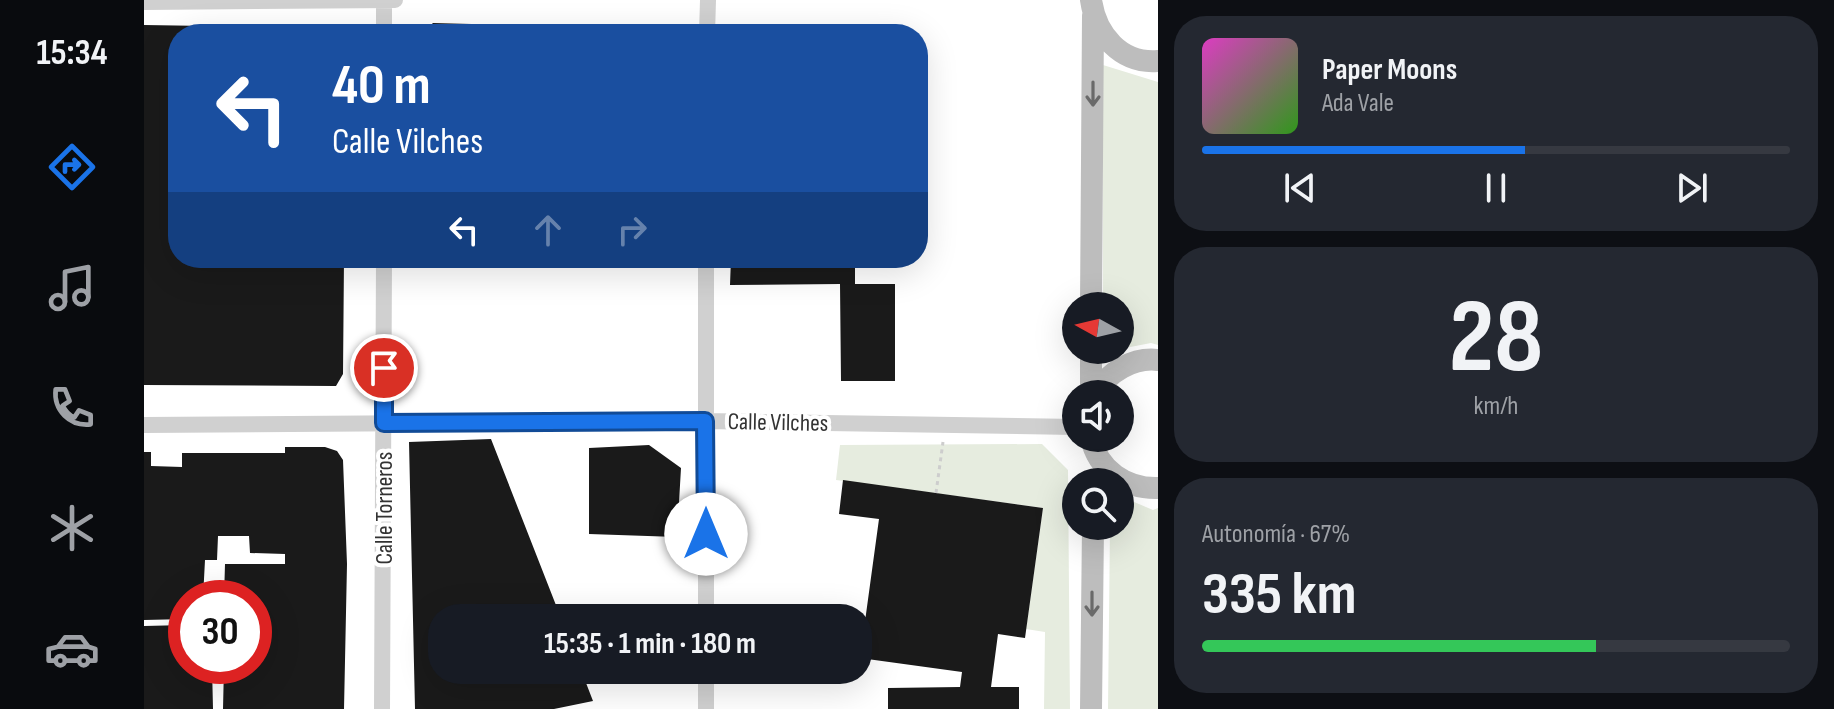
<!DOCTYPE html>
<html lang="es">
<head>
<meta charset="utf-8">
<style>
	:root { --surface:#171b24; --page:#242831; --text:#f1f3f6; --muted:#9ea1a6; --line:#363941; --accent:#1a73e8 }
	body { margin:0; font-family:"Sofia Sans Condensed",sans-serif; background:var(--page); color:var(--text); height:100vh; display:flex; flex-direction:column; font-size:30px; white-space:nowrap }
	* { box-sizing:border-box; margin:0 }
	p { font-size:26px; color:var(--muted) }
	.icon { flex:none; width:44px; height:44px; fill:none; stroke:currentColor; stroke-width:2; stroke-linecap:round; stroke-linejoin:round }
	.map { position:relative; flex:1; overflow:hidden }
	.sheet { display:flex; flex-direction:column; gap:16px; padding:16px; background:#0d0f14; width:676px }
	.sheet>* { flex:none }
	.top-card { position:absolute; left:24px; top:24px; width:760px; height:244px; border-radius:32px; box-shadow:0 8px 32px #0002; background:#1a4fa0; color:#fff; overflow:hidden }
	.needle { width:52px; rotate:278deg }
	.tools { position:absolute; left:918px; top:292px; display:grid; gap:16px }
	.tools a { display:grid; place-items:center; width:72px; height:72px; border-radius:50%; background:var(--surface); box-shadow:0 8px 32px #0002; font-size:40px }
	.speed { position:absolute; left:24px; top:580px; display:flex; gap:16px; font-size:40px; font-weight:700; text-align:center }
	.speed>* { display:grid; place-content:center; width:104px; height:104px; border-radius:50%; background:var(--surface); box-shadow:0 8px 32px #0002; line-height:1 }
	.speed .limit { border:12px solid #d22; background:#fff; color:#111 }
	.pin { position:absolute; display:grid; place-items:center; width:68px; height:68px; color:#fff; margin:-34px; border:4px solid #fff; border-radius:50%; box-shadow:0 2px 8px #0007 }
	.me { position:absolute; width:88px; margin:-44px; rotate:0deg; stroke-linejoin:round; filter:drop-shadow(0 0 6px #0008) }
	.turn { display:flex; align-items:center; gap:28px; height:168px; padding:0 32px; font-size:36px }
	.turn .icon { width:104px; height:104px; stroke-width:2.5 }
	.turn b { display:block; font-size:56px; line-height:68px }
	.lanes { display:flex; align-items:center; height:76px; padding:0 32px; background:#0003; justify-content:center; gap:40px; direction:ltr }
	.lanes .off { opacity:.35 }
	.big { font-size:60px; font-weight:700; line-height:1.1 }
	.sheet .tile { flex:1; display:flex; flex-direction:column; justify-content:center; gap:12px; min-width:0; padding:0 28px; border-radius:32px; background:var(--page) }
	.sheet .dial { align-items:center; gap:0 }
	.dial b { font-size:104px; line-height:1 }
	.song { display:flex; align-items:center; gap:24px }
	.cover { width:96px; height:96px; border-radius:12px; background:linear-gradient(135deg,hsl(310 70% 55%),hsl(110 70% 35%)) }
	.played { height:8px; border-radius:4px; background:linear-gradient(90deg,var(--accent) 55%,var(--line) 55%) }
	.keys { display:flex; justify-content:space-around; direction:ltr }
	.charge { height:12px; border-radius:6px; background:linear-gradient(90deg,#34c759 67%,var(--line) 0) }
	.trip { position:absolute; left:284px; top:604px; width:444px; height:80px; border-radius:32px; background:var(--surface); box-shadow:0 8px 32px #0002; font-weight:700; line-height:80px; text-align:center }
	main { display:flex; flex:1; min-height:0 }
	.dock { display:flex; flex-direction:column; width:144px; justify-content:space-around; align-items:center; background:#090b0e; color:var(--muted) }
	.dock .icon { width:56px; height:56px }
	.dock .on { color:var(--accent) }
	.dock b { font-size:36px; color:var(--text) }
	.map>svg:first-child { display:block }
	.green { fill:#e6ecdf }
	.building { fill:#1a1a1a }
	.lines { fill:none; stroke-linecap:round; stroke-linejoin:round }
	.path { stroke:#cdcdcd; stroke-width:3; stroke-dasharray:4 4; stroke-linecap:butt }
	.street { stroke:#d0d0d0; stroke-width:16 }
	.secondary { stroke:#bdbdbd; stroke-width:22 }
	.oneway { stroke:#6a6a6a }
	.route-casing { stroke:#114b97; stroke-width:20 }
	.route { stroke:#1a73e8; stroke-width:14 }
	.labels { text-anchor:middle; stroke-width:8; stroke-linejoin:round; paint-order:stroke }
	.street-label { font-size:24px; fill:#333; stroke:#fff }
</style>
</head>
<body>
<main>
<nav class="dock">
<b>15:34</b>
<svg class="icon on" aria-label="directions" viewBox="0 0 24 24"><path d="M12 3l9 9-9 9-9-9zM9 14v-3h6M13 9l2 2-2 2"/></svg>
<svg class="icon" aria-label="music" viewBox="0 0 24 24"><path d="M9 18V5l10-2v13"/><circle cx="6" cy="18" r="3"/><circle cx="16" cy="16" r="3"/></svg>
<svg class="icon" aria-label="phone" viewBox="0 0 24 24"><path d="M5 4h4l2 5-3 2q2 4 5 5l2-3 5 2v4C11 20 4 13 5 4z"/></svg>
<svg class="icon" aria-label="climate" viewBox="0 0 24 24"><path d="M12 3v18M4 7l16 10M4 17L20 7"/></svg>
<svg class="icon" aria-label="car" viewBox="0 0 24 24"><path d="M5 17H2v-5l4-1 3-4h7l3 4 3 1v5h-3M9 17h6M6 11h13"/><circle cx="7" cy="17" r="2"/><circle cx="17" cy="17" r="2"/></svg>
</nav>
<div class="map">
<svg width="1014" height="709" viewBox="0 0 1014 709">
	<rect width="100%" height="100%" fill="#fff"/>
	<path class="green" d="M959 65 1014 82V345L1007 343 976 349V306H959Z
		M898 444 924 470 926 709H900L901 632 882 629 899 508 692 480 696 445Z
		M976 496 1009 510 1014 508V709H964L966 526H976Z"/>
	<path class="building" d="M289 23 398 26V34H277Z
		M0 25 185 28 192 34H34V258H200L199 374 192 386 0 385Z
		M586 29H700V34H586Z
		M587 258H711V284H751V381H697L696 284 586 285Z
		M347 439 417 618H298V670H437L449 701 410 709H271L265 442Z
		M505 445 537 468 533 537 445 534V448Z
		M141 447H181L193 451 199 460 203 564 200 709H79L80 666H110V598H80L81 564H141V554L106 553 105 536H74L73 560H61L59 598H42V619L0 620V452H7V466L38 467V453H141Z
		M699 480 899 508 881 638 854 634 847 687H875V709H744V688L816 687 818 672 716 658 735 519 695 514Z
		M42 625V666H68L69 709H0V626Z"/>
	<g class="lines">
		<path class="path" d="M792 493 799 442"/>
		<path class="street" d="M0 2 251 0
			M240 34V0
			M563 34 564 0
			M0 425 561 421 932 427
			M562 618V258
			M562 670V709
			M238 709 240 258"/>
		<path class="secondary" d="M947 0C952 35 977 64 1014 61
			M947 306 949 16
			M947 394V350
			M952 394C963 372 990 357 1014 360
			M947 438C954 470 982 489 1014 488
			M947 709 949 526"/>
	</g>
	<defs><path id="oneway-shaft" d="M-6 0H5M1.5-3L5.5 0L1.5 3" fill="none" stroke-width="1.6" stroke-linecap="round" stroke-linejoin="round" transform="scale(2)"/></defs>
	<g class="oneway">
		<use href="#oneway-shaft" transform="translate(949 94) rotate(90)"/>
		<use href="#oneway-shaft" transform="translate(948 604) rotate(90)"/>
	</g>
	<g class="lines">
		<g class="route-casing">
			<path id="route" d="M240 368V423L561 421 562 534"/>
		</g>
		<use href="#route" class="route"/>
	</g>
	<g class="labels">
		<g class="street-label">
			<text transform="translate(634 422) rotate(1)" y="8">Calle Vilches</text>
			<text transform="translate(240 508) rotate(-90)" y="8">Calle Torneros</text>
		</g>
	</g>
</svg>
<div class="tools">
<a><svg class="needle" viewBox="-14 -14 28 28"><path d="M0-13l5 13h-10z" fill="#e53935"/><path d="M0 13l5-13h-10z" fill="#9ea1a6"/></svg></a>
<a><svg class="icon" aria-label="sound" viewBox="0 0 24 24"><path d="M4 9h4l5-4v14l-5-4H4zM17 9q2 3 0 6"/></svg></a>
<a><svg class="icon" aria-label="search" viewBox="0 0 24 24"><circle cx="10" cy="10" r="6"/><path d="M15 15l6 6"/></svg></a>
</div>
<div class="speed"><div class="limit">30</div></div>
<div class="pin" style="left:240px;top:368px;background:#d93025"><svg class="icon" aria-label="arrive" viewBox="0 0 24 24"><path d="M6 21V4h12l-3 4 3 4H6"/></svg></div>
<svg class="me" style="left:562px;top:534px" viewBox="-20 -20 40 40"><circle r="19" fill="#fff"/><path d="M0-13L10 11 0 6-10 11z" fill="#1a73e8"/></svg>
<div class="trip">15:35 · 1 min · 180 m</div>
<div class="top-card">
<div class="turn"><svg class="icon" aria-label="left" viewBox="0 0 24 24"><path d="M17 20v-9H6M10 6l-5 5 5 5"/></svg><div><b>40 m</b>Calle Vilches</div></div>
<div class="lanes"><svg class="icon" aria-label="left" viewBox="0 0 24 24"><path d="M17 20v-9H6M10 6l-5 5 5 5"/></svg><svg class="icon off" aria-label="ahead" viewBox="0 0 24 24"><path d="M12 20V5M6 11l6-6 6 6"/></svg><svg class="icon off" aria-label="right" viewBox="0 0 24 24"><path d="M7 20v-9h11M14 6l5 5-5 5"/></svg></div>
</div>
</div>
<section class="sheet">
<div class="tile">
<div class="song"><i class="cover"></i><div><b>Paper Moons</b><p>Ada Vale</p></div></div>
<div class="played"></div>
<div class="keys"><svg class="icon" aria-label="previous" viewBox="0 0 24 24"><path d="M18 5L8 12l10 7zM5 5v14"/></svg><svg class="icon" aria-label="pause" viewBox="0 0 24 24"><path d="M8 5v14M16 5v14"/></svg><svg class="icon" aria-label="next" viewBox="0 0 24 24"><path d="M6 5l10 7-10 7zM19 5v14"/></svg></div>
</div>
<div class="tile dial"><b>28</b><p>km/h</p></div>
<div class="tile"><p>Autonomía · 67%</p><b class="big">335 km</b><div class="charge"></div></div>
</section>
</main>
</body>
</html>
